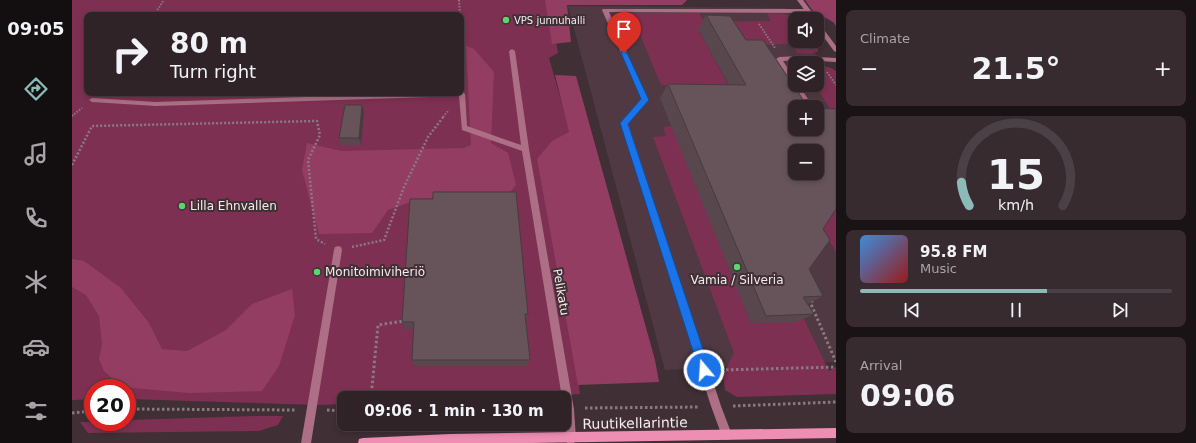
<!DOCTYPE html>
<html lang="en">
<head>
<meta charset="utf-8">
<style>
	:root { --surface:#302328; --page:#382b30; --text:#f1f3f6; --muted:#a8a4a8; --line:#4b4045; --accent:#8bbbb9 }
	body { margin:0; font-family:"DejaVu Sans",sans-serif; background:var(--page); color:var(--text); height:100vh; display:flex; flex-direction:column; font-size:15px; white-space:nowrap }
	* { box-sizing:border-box; margin:0 }
	p { font-size:13px; color:var(--muted) }
	.icon { flex:none; width:22px; height:22px; fill:none; stroke:currentColor; stroke-width:2; stroke-linecap:round; stroke-linejoin:round }
	.map { position:relative; flex:1; overflow:hidden }
	.panel { display:flex; flex-direction:column; gap:10px; padding:10px; background:#1a1316; width:360px }
	.panel>* { flex:none }
	.guide { position:absolute; left:12px; top:12px; width:380px; height:84px; border-radius:8px; box-shadow:0 2px 6px #0003,0 0 0 1px var(--line); background:#302328; color:var(--text); overflow:hidden }
	.tools { position:absolute; left:716px; top:12px; display:grid; gap:8px }
	.tools a { display:grid; place-items:center; width:36px; height:36px; border-radius:8px; background:var(--surface); box-shadow:0 2px 6px #0003,0 0 0 1px var(--line); font-size:20px }
	.speed { position:absolute; left:12px; top:379px; display:flex; gap:8px; font-size:20px; font-weight:700; text-align:center }
	.speed>* { display:grid; place-content:center; width:52px; height:52px; border-radius:50%; background:var(--surface); box-shadow:0 2px 6px #0003,0 0 0 1px var(--line); line-height:1 }
	.speed .limit { border:6px solid #d22; background:#fff; color:#111 }
	.pin { position:absolute; display:grid; place-items:center; width:34px; height:34px; color:#fff; margin:-41px -17px; border-radius:50% 50% 50% 0; rotate:-45deg; box-shadow:0 0 4px #0007 }
	.pin .icon { rotate:45deg }
	.me { position:absolute; width:44px; margin:-22px; rotate:342deg; stroke-linejoin:round; filter:drop-shadow(0 0 3px #0008) }
	.turn { display:flex; align-items:center; gap:14px; height:84px; padding:0 20px; font-size:18px }
	.turn .icon { width:52px; height:52px; stroke-width:2.5 }
	.turn b { display:block; font-size:28px; line-height:34px }
	.big { font-size:30px; font-weight:700; line-height:1.1 }
	.panel .card { flex:1; display:flex; flex-direction:column; justify-content:center; gap:6px; min-width:0; padding:0 14px; border-radius:8px; background:var(--page) }
	.panel .dial { align-items:center; gap:0 }
	.dial svg { height:104px; overflow:visible; fill:none; stroke:var(--line); stroke-width:7; stroke-linecap:round; text-anchor:middle }
	.dial text { fill:var(--text); stroke:none }
	.song { display:flex; align-items:center; gap:12px }
	.cover { width:48px; height:48px; border-radius:6px; background:linear-gradient(135deg,hsl(210 70% 55%),hsl(0 70% 35%)) }
	.played { height:4px; border-radius:2px; background:linear-gradient(90deg,var(--accent) 60%,var(--line) 60%) }
	.keys { display:flex; justify-content:space-around; direction:ltr }
	.heat { display:flex; justify-content:space-between; align-items:center; font-size:22px; direction:ltr }
	.trip { position:absolute; left:265px; top:391px; width:234px; height:40px; border-radius:8px; background:var(--surface); box-shadow:0 2px 6px #0003,0 0 0 1px var(--line); font-weight:700; line-height:40px; text-align:center }
	main { display:flex; flex:1; min-height:0 }
	.menu { display:flex; flex-direction:column; width:72px; justify-content:space-around; align-items:center; background:#130e10; color:var(--muted) }
	.menu .icon { width:28px; height:28px }
	.menu .selected { color:var(--accent) }
	.menu b { font-size:18px; color:var(--text) }
	.map>svg:first-child { display:block }
	.built { fill:#503942; fill-rule:evenodd }
	.green { fill:#7e3052; fill-rule:evenodd }
	.forest { fill:#933d62 }
	.lines { fill:none; stroke-linecap:round; stroke-linejoin:round }
	.path-far2 { stroke:#897a7f; stroke-width:2; stroke-dasharray:1.5 1.5; stroke-linecap:butt }
	.path-far1 { stroke:#897a7f; stroke-width:2.5; stroke-dasharray:2 2; stroke-linecap:butt }
	.path { stroke:#897a7f; stroke-width:3; stroke-dasharray:2.5 2.5; stroke-linecap:butt }
	.lane { fill:#ac6f85; fill-rule:evenodd }
	.street { fill:#ac6f85; fill-rule:evenodd }
	.secondary { fill:#ef8eb3; fill-rule:evenodd }
	.wall { fill:#58484d }
	.shaded-wall { fill:#473b3f }
	.building { fill:#66545a; stroke:#473b3f; fill-rule:evenodd }
	.route { fill:#1a73e8; stroke:#114b97 }
	.poi-dot { fill:#5ed56c; stroke:#402f35; stroke-width:1.5 }
	.labels { text-anchor:middle; stroke-width:4; stroke-linejoin:round; paint-order:stroke }
	.far-poi-label { font-size:10px; fill:#f5eaed; stroke:#402f35; text-anchor:start }
	.poi-label { font-size:12px; fill:#f5eaed; stroke:#402f35; text-anchor:start }
	.street-label { font-size:12px; fill:#f5eaed; stroke:#402f35 }
	.near-street-label { font-size:14px; fill:#f5eaed; stroke:#402f35 }
</style>
</head>
<body>
<main>
<nav class="menu">
<b>09:05</b>
<svg class="icon selected" aria-label="directions" viewBox="0 0 24 24"><path d="M12 3l9 9-9 9-9-9zM9 14v-3h6M13 9l2 2-2 2"/></svg>
<svg class="icon" aria-label="music" viewBox="0 0 24 24"><path d="M9 18V5l10-2v13"/><circle cx="6" cy="18" r="3"/><circle cx="16" cy="16" r="3"/></svg>
<svg class="icon" aria-label="phone" viewBox="0 0 24 24"><path d="M5 4h4l2 5-3 2q2 4 5 5l2-3 5 2v4C11 20 4 13 5 4z"/></svg>
<svg class="icon" aria-label="climate" viewBox="0 0 24 24"><path d="M12 3v18M4 7l16 10M4 17L20 7"/></svg>
<svg class="icon" aria-label="car" viewBox="0 0 24 24"><path d="M5 17H2v-5l4-1 3-4h7l3 4 3 1v5h-3M9 17h6M6 11h13"/><circle cx="7" cy="17" r="2"/><circle cx="17" cy="17" r="2"/></svg>
<svg class="icon" aria-label="filters" viewBox="0 0 24 24"><path d="M4 7h16M4 17h16"/><circle cx="9" cy="7" r="2"/><circle cx="15" cy="17" r="2"/></svg>
</nav>
<div class="map">
<svg width="764" height="443" viewBox="0 0 764 443">
	<rect width="100%" height="100%" fill="#402f35"/>
	<path class="built" d="M496 6 713 8 723 23V41H735L764 86V362L593 370ZM723 63H745V85H723ZM723 107H745V129H723ZM723 151H745V173H723Z"/>
	<path class="green" d="M0 0H477L486 53 477 58 498 132 474 157 508 394 410 398H272V404L247 405 55 399V388H21V399L0 400ZM15 15H389V93H15Z
		M559 13H627L632 21 638 22 699 21 695 13 713 14 726 19H723V41H742C744 45 748 48 745 52L738 54 725 53 719 44 683 45 626 29 677 123 595 85H589Z
		M745 64 759 68 764 71V117L746 108H757L744 85H745Z
		M600 126 679 323 725 305 757 371 764 367V394L665 397 653 390 651 375 662 353 581 137 594 136 591 127Z
		M764 201V252L746 223Z
		M182 416H211L206 425 187 431 16 433 8 422H55V420Z"/>
	<path class="forest" d="M473 0H615L610 5H495L499 42 480 44Z
		M733 0H764V26L761 22 740 10Z
		M394 46 402 49 422 72 419 143 436 153 444 185 436 195 347 199 316 210 300 233 247 234 230 170 235 143 269 151 392 148 399 145Z
		M483 75 504 76 583 360 587 382 506 385 465 159 480 141 497 132Z
		M0 259 12 261 49 288 77 323 90 349 115 351 154 330 180 304 220 289 223 315 207 366 190 391 117 393 50 387 32 371 27 359 30 344 27 316 14 295 0 287Z"/>
	<g class="lines">
		<path class="path-far2" d="M387 0 388 15
			M82 15 92 0
			M687 24 703 48
			M389 63 390 82
			M755 72 764 85
			M0 116 10 108
			M371 117 377 110"/>
		<path class="path-far1" d="M0 165 20 126 245 121 248 135 236 160 244 239 253 244
			M280 247 312 240 332 187 356 137 372 116"/>
		<path class="path" d="M740 300 739 304 764 362
			M649 370 764 367
			M299 398 306 325 332 321
			M661 406 764 402
			M513 408 628 407
			M55 409 224 410
			M255 410 272 411
			M0 413 21 411"/>
		<path class="lane" d="M531 9H735L738 11 735 13 537 12 576 100 556 123 649 406 660 435 659 439 655 440 651 439 639 406 549 123 570 100 530 10Z
			M440 49 443 51 457 149 502 409 504 439 502 443H495L494 439 492 398H490L450 151 390 130 387 96 84 106 20 102 17 100 20 98 84 102 350 93H389L390 92 393 94 395 126 449 145 437 51Z
			M728 56 764 58V62L728 60 711 61 723 79V85H727L741 107H735L704 59 707 57Z
			M266 246 269 247 270 250 239 443H229L262 250 263 247Z"/>
		<path class="street" d="M725 0H731L745 19H739Z
			M745 22 747 23 764 46V52L762 51 745 28Z"/>
		<path class="secondary" d="M764 428V438L458 443H286L287 439 291 438 378 434Z"/>
	</g>
	<path class="wall" d="M634 15 658 16 751 229 737 269 751 296 735 304 742 314 724 322 679 323 588 98 596 84 657 85 626 29Z
		M290 105 292 112 289 145H270L267 138Z
		M456 314 453 320 458 360 454 366H342L340 360 341 329H333L330 322Z"/>
	<path class="shaded-wall" d="M290 105 292 112 289 145 287 138Z"/>
	<path class="building" d="M634 15 658 16 674 40H691L736 107H723V129H745V108L764 109V209L751 229 758 240 737 269 751 296 731 297 742 314 694 316 596 84 674 85ZM723 151H745V173H723Z
		M273 105H290L287 138H267Z
		M361 192H444L456 314H453L458 360H340L342 322H330L338 199H361Z"/>
	<path class="route" d="M550 51H552L555 53 577 100 556 124 638 370 636 374 632 376 628 374 627 370 548 123 569 99 549 53Z"/>
	<g class="poi-dot">
		<circle cx="434" cy="20" r="4"/>
		<circle cx="110" cy="206" r="4"/>
		<circle cx="665" cy="267" r="4"/>
		<circle cx="245" cy="272" r="4"/>
	</g>
	<g class="labels">
		<g class="far-poi-label">
			<text x="442" y="24">VPS junnuhalli</text>
		</g>
		<g class="poi-label">
			<text x="118" y="210">Lilla Ehnvallen</text>
			<text x="253" y="276">Monitoimiviheriö</text>
			<text x="665" y="284" text-anchor="middle">Vamia / Silveria</text>
		</g>
		<g class="street-label">
			<text transform="translate(489 292) rotate(80)" y="4">Pelikatu</text>
		</g>
		<g class="near-street-label">
			<text transform="translate(563 423) rotate(-1)" y="5">Ruutikellarintie</text>
		</g>
	</g>
</svg>
<div class="tools">
<a><svg class="icon" aria-label="sound" viewBox="0 0 24 24"><path d="M4 9h4l5-4v14l-5-4H4zM17 9q2 3 0 6"/></svg></a>
<a><svg class="icon" aria-label="layers" viewBox="0 0 24 24"><path d="M12 4l9 5-9 5-9-5zM3 14l9 5 9-5"/></svg></a>
<a>+</a>
<a>−</a>
</div>
<div class="speed"><div class="limit">20</div></div>
<div class="pin" style="left:552px;top:53px;background:#d93025"><svg class="icon" aria-label="arrive" viewBox="0 0 24 24"><path d="M6 21V4h12l-3 4 3 4H6"/></svg></div>
<svg class="me" style="left:632px;top:370px" viewBox="-20 -20 40 40"><circle r="17" fill="#1a73e8" stroke="#fff" stroke-width="3"/><path d="M0-11L8 9 0 5-8 9z" fill="#fff"/></svg>
<div class="trip">09:06 · 1 min · 130 m</div>
<div class="guide">
<div class="turn"><svg class="icon" aria-label="right" viewBox="0 0 24 24"><path d="M7 20v-9h11M14 6l5 5-5 5"/></svg><div><b>80 m</b>Turn right</div></div>
</div>
</div>
<section class="panel">
<div class="card"><p>Climate</p>
<div class="heat"><a>−</a><b class="big">21.5°</b><a>+</a></div>
</div>
<div class="card dial"><svg viewBox="0 0 100 80">
<path d="M14 69A42 42 0 1 1 86 69"/>
<path d="M14 69A42 42 0 0 1 8 51" stroke="#8bbbb9"/>
<text x="50" y="56" font-size="32" font-weight="700">15</text>
<text x="50" y="72" font-size="11">km/h</text>
</svg></div>
<div class="card">
<div class="song"><i class="cover"></i><div><b>95.8 FM</b><p>Music</p></div></div>
<div class="played"></div>
<div class="keys"><svg class="icon" aria-label="previous" viewBox="0 0 24 24"><path d="M18 5L8 12l10 7zM5 5v14"/></svg><svg class="icon" aria-label="pause" viewBox="0 0 24 24"><path d="M8 5v14M16 5v14"/></svg><svg class="icon" aria-label="next" viewBox="0 0 24 24"><path d="M6 5l10 7-10 7zM19 5v14"/></svg></div>
</div>
<div class="card"><p>Arrival</p><b class="big">09:06</b></div>
</section>
</main>
</body>
</html>
